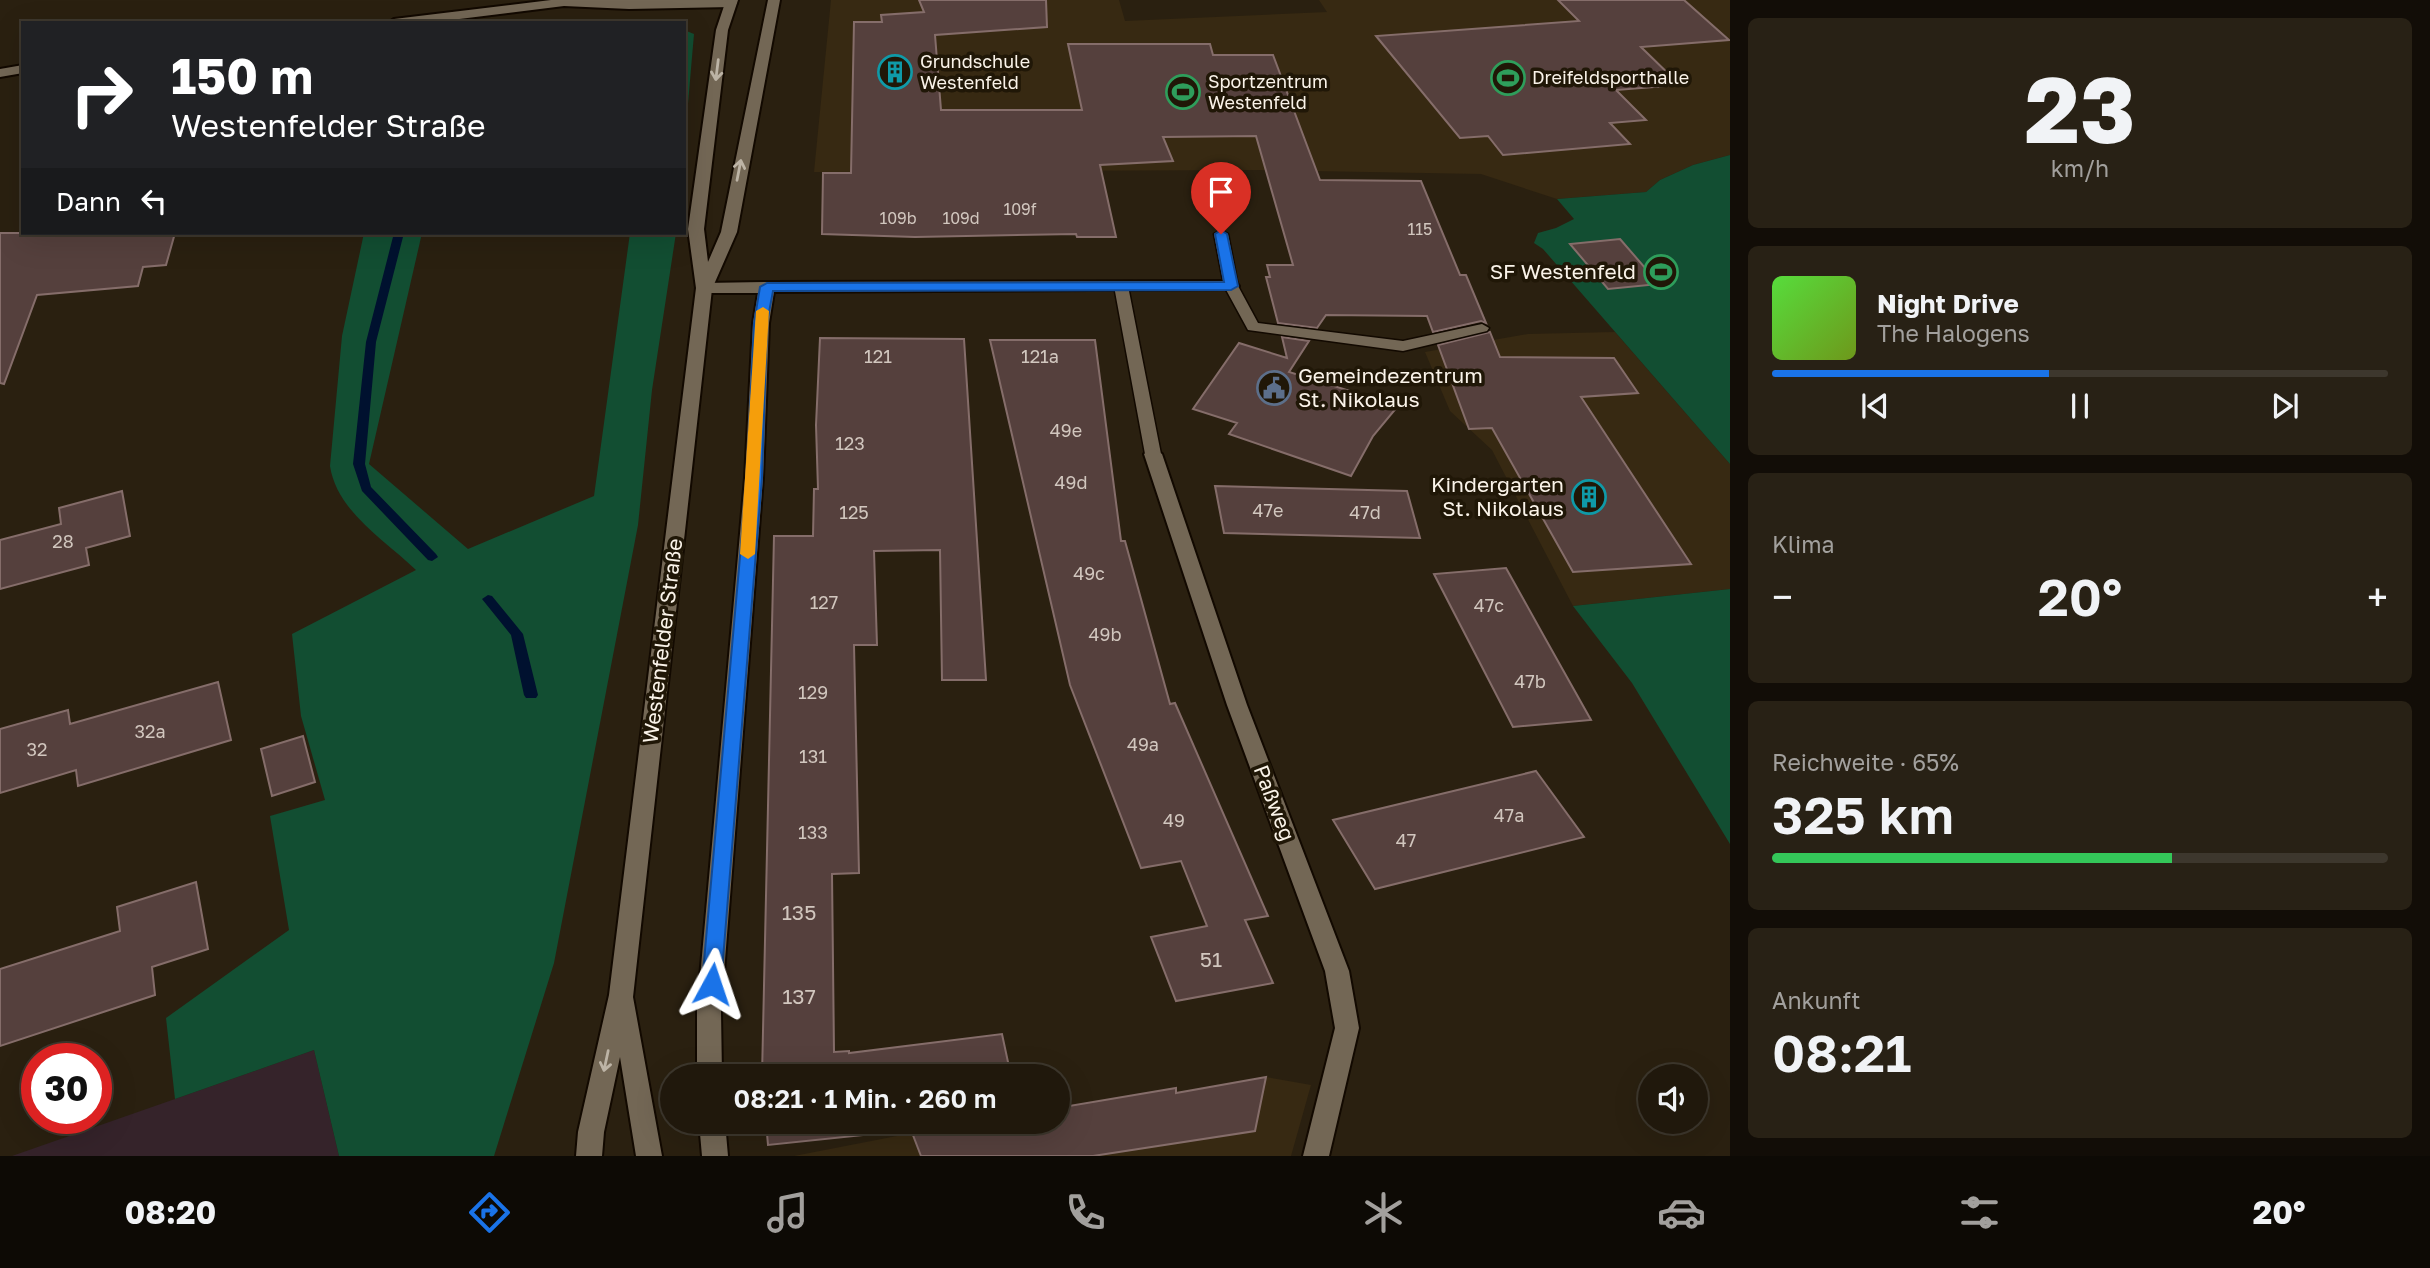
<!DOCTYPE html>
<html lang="de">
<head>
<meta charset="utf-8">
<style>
	:root { --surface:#20180c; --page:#282115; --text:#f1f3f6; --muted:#a2a09d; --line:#3d372d; --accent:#1a73e8 }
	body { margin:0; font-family:"Golos Text",sans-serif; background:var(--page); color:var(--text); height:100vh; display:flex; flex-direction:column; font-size:26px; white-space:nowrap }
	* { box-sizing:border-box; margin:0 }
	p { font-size:23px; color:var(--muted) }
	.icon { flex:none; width:38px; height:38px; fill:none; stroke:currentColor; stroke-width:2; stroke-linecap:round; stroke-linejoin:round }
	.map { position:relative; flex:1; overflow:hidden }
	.side { display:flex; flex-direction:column; gap:18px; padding:18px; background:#120d07; width:700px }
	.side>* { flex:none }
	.banner { position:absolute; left:21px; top:21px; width:665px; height:214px; border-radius:0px; box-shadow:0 7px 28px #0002,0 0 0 2px var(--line); background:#202124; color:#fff; overflow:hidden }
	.controls { position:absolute; left:1638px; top:1064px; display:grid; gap:14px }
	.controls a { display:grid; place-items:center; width:70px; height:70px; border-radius:50%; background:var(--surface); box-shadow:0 7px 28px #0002,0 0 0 2px var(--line); font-size:35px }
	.speed { position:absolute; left:21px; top:1043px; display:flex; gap:14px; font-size:35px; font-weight:700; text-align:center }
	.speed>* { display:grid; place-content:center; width:91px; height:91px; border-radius:50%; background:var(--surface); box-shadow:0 7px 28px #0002,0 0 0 2px var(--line); line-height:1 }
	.speed .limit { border:10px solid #d22; background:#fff; color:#111 }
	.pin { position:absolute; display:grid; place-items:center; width:60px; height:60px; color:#fff; margin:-72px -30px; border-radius:50% 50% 50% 0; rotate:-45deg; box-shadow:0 0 7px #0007 }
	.pin .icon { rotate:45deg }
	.me { position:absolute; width:77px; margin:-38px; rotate:5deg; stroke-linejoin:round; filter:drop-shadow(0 0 5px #0008) }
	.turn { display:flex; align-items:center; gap:24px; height:147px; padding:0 35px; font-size:32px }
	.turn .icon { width:91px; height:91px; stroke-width:2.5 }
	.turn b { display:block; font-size:49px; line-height:60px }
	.then { display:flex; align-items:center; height:66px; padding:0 35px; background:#0003; gap:14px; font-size:26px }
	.big { font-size:52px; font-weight:600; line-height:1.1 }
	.side .widget { flex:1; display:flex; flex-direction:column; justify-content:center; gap:10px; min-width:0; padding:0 24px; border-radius:10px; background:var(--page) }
	.side .dial { align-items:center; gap:0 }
	.dial b { font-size:91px; line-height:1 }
	.song { display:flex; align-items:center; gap:21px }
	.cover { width:84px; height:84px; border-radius:10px; background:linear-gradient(135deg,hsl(110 70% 55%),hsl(80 70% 35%)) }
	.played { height:7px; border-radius:4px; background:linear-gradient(90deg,var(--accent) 45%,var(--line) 45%) }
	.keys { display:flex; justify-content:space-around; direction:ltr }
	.heat { display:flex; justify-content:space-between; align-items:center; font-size:38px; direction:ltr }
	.charge { height:10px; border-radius:5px; background:linear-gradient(90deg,#34c759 65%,var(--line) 0) }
	.trip { position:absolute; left:660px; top:1064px; width:410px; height:70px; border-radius:35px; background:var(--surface); box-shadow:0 7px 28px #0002,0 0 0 2px var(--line); font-weight:600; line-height:70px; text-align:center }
	.tabs { display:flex; height:112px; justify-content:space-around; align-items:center; background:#0d0a05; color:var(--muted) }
	.tabs .icon { width:49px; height:49px }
	.tabs .selected { color:var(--accent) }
	.tabs b { font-size:32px; color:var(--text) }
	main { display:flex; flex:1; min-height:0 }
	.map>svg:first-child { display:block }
	.built { fill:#372912 }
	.medical { fill:#35232a }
	.green { fill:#124e32 }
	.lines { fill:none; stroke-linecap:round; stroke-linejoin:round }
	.stream { fill:#00112f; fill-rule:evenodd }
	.building { fill:#55403d; stroke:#856d6a; stroke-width:2 }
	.service-casing { stroke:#120900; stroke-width:3 }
	.minor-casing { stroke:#120900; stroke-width:4 }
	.tertiary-casing { stroke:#120900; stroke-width:4 }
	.service { fill:#736755; fill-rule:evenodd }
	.minor { fill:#736755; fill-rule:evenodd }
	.tertiary { fill:#736755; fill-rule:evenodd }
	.oneway { stroke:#bdb4a6 }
	.route { fill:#1a73e8; stroke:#114b97; stroke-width:2 }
	.slow { fill:#f59e0b }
	.labels { text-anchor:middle; stroke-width:7; stroke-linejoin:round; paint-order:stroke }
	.far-number-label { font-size:16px; fill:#d1c6be }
	.far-poi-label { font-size:18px; fill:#faf3e9; stroke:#201707; text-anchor:start }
	.number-label { font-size:18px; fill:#d1c6be }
	.poi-label { font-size:21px; fill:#faf3e9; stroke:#201707; text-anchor:end }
	.street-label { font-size:21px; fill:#faf3e9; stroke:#201707 }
	.near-number-label { font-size:21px; fill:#d1c6be }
</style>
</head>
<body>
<main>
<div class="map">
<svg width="1730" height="1156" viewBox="0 0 1730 1156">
	<rect width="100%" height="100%" fill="#2a2010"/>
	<path class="built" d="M831 0H1119L1125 21 1327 12 1319 0H1730V155L1693 165 1660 180 1646 192 1557 199 1481 174 1255 170 814 172Z
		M1615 332 1730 464V589L1573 606 1492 450 1450 411 1425 352 1528 334Z
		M1266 1077 1311 1085 1291 1156H794L969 1122H1057V1108L1176 1088 1177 1093Z"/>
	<path class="medical" d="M314 1050 339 1156H12L175 1099Z"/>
	<path class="green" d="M684 30 694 34 684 150Z
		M1730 155V464L1543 249 1534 243 1538 233 1556 228 1574 219 1557 199 1646 192 1660 180 1693 165Z
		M364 233H422L369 464 468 549 594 496 630 233H626H676L652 390 638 525 554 963 494 1156H339L314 1050 175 1099 166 1018 289 930 270 816 325 800 301 716 292 634 416 570C385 540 337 512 330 466L342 336Z
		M1730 589V844L1632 683 1573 606Z"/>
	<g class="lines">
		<path class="stream" d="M394 233H404L376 342 365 464 371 487 436 554 438 557 432 561 428 560 362 491 353 464 366 342Z
			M488 595 492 596 523 634 538 695 536 698H526L524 695 511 635 482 599Z"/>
	</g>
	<path class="building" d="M919 0H1046L1047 27 935 35 941 110H1082L1068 44H1210L1213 55H1273L1320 180 1421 181 1460 275H1466L1486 323 1481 321 1433 332 1427 316 1326 315 1317 328 1278 323 1266 277H1270L1267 265H1293L1256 136 1163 137 1173 161 1100 165 1116 237H1077L1076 234 915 237 822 234 823 173H851L854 22H882L881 15 924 12Z
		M1558 0H1684L1729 40 1641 47 1680 85 1616 90 1646 120 1610 123 1630 144 1503 155 1488 136 1460 138 1376 36 1579 21Z
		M0 233H175L166 265 143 267 138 286 37 295 4 384 0 383Z
		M1620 239 1659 284 1608 289 1570 244Z
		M1490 332 1500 357 1614 358 1638 393 1581 397 1691 564 1573 572 1492 428 1469 429 1438 345Z
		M1282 337 1309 341 1289 372 1398 406 1373 436 1351 476 1229 434 1237 423 1193 409 1239 343 1287 358Z
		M820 338 964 339 986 680H942L940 550 874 551 877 645H854L859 873 832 874 834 1052 849 1051V1053L1002 1034 1011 1076H762L774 536H813L814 489H818L816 425Z
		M990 340H1095L1121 541H1125L1170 704 1175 703 1268 916 1245 920 1273 983 1176 1001 1151 937 1207 926 1181 861 1141 868 1070 685Z
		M1215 486 1407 491 1420 538 1224 533Z
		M122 491 130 536 86 548 89 565 0 589V540L61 524 59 508Z
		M1506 568 1545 638 1591 720 1513 727 1434 574Z
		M218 682 231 740 78 786 76 770 0 793V729L68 710 70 724Z
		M303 736 315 782 272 796 261 749Z
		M1536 771 1584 837 1375 889 1333 820Z
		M196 882 208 949 152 967 155 995 0 1046V969L120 931 117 907Z
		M1266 1077 1255 1131 1093 1156H921L911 1130 768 1145 766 1122H1057V1108L1176 1088V1093Z"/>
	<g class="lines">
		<g class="service-casing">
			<path id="service" d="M1221 230 1228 234 1238 286 1258 323 1403 341 1482 324 1489 328 1487 331 1403 351 1248 330 1224 286 1214 234Z
				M1121 282 1128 286 1161 454 1153 459 1145 454 1114 286Z"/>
		</g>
		<g class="minor-casing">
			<path id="minor" d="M551 0H734L737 3 731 7 629 9 564 6 427 23H388L394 19Z
				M23 65V73L0 77V69Z
				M1231 281 1237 283 1239 286 1237 289 774 292 769 323 763 478 721 1011 722 1076H697V1011L745 478 753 323 758 293H704L696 288 704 283 767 282Z
				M1153 448 1162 454 1247 705 1349 971 1359 1028 1329 1156H1303L1335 1028 1325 971 1227 705 1144 454Z
				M699 1122H725L728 1156H702Z"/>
		</g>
		<g class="tertiary-casing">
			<path id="tertiary" d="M726 0H738L728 30 704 229 708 262 721 232 768 0H780L737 232 712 289 633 997 662 1156H636L620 1057 604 1132 602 1156H576L578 1132 609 995 696 288 688 229 716 30Z"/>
		</g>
		<use href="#service" class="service"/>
		<use href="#minor" class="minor"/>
		<use href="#tertiary" class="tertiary"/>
	</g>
	<defs><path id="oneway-shaft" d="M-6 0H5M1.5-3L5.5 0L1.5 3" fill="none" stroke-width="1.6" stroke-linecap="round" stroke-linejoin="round" transform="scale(1.75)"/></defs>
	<g class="oneway">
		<use href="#oneway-shaft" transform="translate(717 70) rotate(97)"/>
		<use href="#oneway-shaft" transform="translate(739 170) rotate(-79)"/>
		<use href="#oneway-shaft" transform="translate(606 1061) rotate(102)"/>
	</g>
	<path class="route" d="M1221 230 1227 234 1238 286 1231 290 773 291 767 323 762 478 721 984 719 990 712 992 705 990 702 984 747 478 754 323 760 287 767 283 1224 282 1215 234Z"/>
	<path class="slow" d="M763 307 769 311 755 554 748 559 740 554 756 311Z"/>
	<defs>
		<g id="building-ring" transform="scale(1.75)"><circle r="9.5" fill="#201707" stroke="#0f9aa8" stroke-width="1.5"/><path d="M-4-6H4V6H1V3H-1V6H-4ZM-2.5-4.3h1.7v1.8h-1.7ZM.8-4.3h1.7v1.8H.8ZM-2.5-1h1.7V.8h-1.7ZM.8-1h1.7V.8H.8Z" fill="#0f9aa8"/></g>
		<g id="stadium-ring" transform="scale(1.75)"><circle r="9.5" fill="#201707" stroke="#2e9e5b" stroke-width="1.5"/><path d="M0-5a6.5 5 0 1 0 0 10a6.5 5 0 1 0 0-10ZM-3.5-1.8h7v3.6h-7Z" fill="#2e9e5b"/></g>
		<g id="civic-ring" transform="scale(1.75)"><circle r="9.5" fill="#201707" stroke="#5c6f8a" stroke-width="1.5"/><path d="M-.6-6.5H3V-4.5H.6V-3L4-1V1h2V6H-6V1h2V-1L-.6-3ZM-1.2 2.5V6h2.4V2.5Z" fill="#5c6f8a"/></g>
	</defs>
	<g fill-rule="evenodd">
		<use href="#building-ring" x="895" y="72"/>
		<use href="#stadium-ring" x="1508" y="78"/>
		<use href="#stadium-ring" x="1183" y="92"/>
		<use href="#stadium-ring" x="1661" y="272"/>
		<use href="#civic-ring" x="1274" y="388"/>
		<use href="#building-ring" x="1589" y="497"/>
	</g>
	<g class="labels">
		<g class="far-number-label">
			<text x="1020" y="215">109f</text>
			<text x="898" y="224">109b</text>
			<text x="961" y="224">109d</text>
			<text x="1420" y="235">115</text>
		</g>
		<g class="far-poi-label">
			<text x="920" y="68">Grundschule<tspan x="920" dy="21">Westenfeld</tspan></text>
			<text x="1532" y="84">Dreifeldsporthalle</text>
			<text x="1208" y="88">Sportzentrum<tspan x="1208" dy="21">Westenfeld</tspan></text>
		</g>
		<g class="number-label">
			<text x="878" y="363">121</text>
			<text x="1040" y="363">121a</text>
			<text x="1066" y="437">49e</text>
			<text x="850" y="450">123</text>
			<text x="1071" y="489">49d</text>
			<text x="1268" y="517">47e</text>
			<text x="854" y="519">125</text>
			<text x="1365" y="519">47d</text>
			<text x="63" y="548">28</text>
			<text x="1089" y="580">49c</text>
			<text x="824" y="609">127</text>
			<text x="1489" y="612">47c</text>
			<text x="1105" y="641">49b</text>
			<text x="1530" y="688">47b</text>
			<text x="813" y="699">129</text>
			<text x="150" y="738">32a</text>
			<text x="1143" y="751">49a</text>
			<text x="37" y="756">32</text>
			<text x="813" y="763">131</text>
			<text x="1509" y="822">47a</text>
			<text x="1174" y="827">49</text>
			<text x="813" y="839">133</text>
			<text x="1406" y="847">47</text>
		</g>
		<g class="poi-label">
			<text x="1636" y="279">SF Westenfeld</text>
			<text x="1298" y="383" text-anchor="start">Gemeindezentrum<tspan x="1298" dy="24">St. Nikolaus</tspan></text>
			<text x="1564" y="492">Kindergarten<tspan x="1564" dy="24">St. Nikolaus</tspan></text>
		</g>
		<g class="street-label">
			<text transform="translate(663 641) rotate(-83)" y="7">Westenfelder Straße</text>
			<text transform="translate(1274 803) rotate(69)" y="7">Paßweg</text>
		</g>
		<g class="near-number-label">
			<text x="799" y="920">135</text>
			<text x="1211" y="967">51</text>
			<text x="799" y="1004">137</text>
		</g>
	</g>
</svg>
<div class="controls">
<a><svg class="icon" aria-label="sound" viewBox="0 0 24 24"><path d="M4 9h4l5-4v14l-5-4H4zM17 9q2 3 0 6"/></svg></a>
</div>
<div class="speed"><div class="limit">30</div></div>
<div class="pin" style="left:1221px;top:234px;background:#d93025"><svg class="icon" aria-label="arrive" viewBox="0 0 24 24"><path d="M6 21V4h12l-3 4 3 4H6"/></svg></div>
<svg class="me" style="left:712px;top:984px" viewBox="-20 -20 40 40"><path d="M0-17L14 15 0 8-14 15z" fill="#1a73e8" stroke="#fff" stroke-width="4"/></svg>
<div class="trip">08:21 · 1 Min. · 260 m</div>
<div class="banner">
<div class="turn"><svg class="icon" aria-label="right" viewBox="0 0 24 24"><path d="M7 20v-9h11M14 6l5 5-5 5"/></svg><div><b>150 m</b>Westenfelder Straße</div></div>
<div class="then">Dann<svg class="icon" aria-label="left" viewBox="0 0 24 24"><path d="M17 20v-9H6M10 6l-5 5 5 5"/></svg></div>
</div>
</div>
<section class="side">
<div class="widget dial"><b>23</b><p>km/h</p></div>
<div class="widget">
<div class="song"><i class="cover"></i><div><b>Night Drive</b><p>The Halogens</p></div></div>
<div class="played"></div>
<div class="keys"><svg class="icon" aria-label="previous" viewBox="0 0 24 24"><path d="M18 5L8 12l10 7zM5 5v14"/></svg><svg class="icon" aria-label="pause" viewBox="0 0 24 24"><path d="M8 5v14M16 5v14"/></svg><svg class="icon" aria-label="next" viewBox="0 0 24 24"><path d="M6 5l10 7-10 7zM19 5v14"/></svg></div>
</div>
<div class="widget"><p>Klima</p>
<div class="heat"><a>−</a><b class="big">20°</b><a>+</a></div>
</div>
<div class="widget"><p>Reichweite · 65%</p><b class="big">325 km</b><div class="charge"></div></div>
<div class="widget"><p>Ankunft</p><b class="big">08:21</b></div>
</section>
</main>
<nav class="tabs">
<b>08:20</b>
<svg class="icon selected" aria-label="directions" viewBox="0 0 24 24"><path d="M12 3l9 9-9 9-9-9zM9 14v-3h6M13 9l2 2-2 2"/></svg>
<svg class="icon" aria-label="music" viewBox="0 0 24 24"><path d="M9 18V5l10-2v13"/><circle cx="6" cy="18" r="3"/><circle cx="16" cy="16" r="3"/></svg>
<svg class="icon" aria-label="phone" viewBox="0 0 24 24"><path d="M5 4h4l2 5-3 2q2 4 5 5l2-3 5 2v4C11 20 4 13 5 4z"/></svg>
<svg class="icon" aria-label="climate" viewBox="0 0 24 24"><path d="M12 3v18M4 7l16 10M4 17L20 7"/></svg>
<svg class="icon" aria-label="car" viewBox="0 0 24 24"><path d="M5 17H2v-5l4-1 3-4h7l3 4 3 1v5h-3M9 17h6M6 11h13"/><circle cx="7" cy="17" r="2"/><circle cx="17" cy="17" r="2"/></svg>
<svg class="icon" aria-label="filters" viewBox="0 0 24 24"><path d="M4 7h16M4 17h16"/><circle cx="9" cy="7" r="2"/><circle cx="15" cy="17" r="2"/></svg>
<b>20°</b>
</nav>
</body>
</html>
